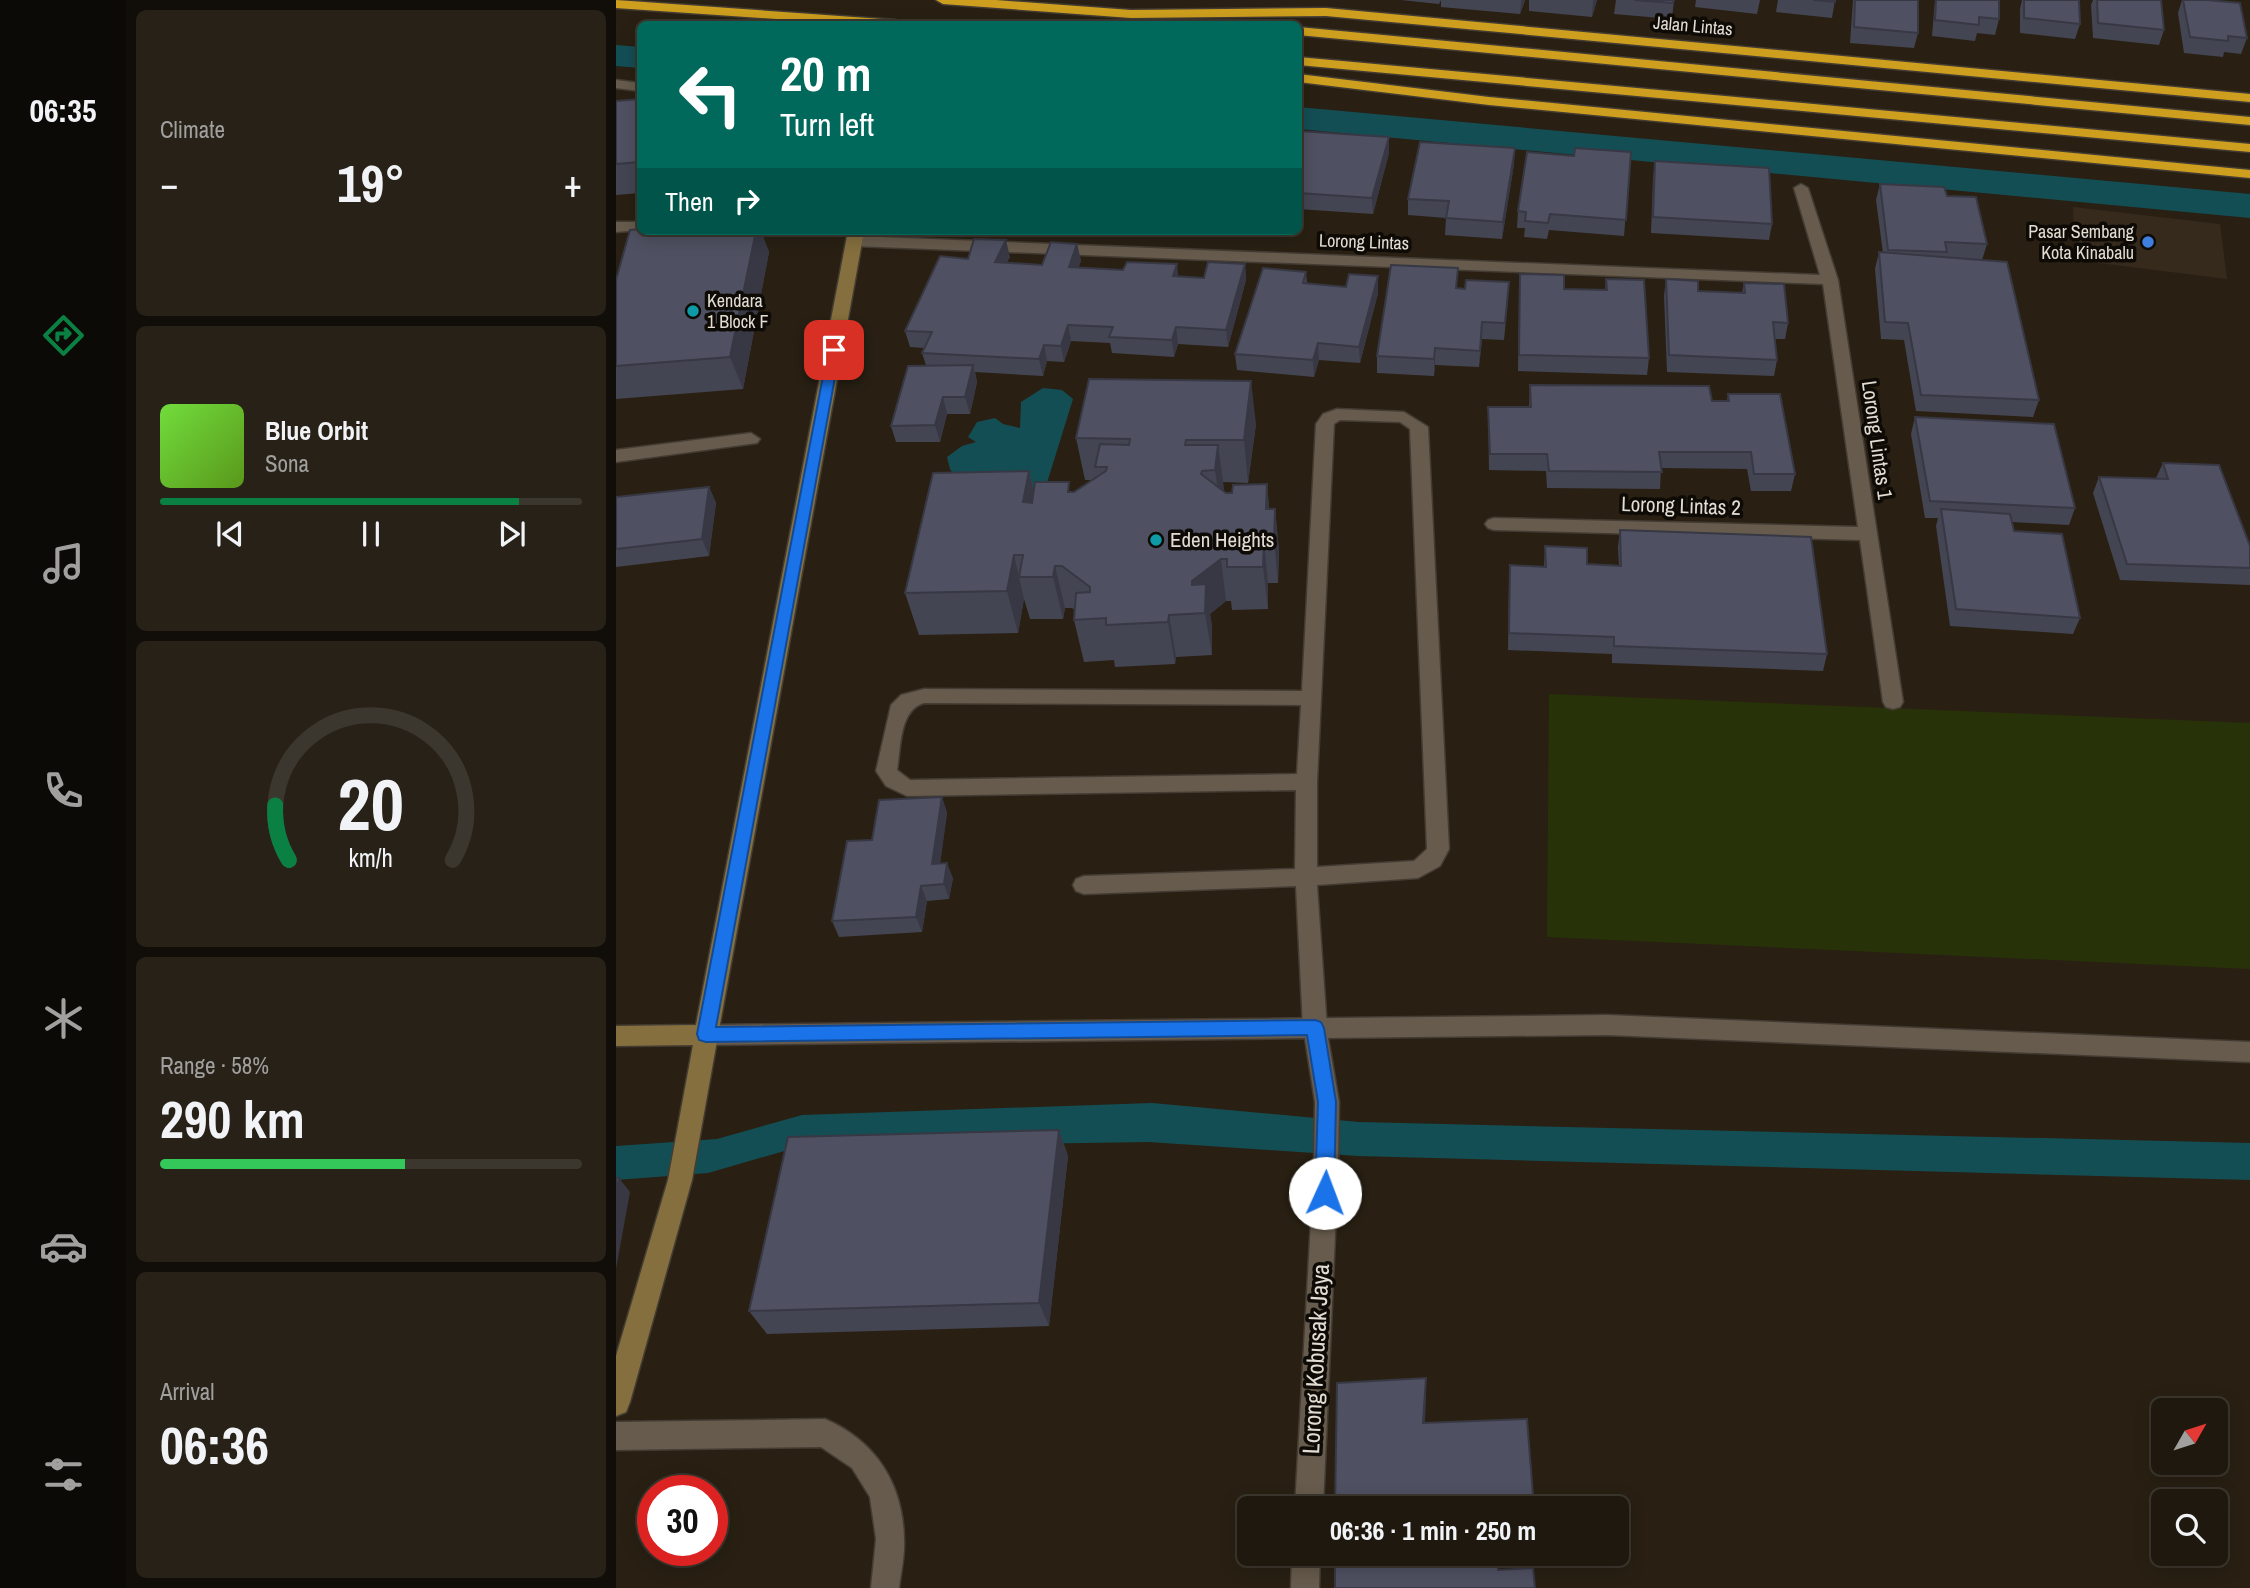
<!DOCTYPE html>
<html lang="en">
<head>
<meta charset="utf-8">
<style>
	:root { --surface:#1f180e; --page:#272117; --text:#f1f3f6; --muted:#a1a09e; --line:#3c372e; --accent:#0b8043 }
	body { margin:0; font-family:"Archivo Narrow",sans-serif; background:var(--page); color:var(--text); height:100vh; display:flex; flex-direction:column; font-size:26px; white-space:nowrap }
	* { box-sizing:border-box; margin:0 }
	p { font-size:23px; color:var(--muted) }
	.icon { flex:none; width:38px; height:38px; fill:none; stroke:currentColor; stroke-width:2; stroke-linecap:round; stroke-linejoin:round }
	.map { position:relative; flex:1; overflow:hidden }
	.sheet { display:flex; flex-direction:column; gap:10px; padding:10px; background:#110d08; width:490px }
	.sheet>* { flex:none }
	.top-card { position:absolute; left:21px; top:21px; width:665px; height:214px; border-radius:10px; box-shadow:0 4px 18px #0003,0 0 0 2px var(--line); background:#00695c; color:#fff; overflow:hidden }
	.needle { width:46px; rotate:51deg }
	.tools { position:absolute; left:1535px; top:1398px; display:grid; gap:14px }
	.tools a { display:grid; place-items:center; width:77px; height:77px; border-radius:10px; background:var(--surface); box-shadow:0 4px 18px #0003,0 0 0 2px var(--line); font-size:35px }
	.speed { position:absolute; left:21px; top:1475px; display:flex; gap:14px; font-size:35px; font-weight:700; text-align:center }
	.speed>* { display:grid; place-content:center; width:91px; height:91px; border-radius:50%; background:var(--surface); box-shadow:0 4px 18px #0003,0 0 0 2px var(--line); line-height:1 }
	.speed .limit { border:10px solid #d22; background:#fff; color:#111 }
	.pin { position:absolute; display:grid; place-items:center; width:60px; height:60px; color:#fff; margin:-30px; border-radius:14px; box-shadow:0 4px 10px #0006 }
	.me { position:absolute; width:77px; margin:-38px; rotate:2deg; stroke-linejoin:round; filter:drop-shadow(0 0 5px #0008) }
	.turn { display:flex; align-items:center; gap:24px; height:147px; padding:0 28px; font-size:32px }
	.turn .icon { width:91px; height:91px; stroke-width:2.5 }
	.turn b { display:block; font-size:49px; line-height:60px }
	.then { display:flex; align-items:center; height:66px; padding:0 28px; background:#0003; gap:14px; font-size:26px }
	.big { font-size:52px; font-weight:800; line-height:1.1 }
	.sheet .tile { flex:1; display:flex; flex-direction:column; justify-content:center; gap:10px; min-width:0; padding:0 24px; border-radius:10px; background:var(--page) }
	.sheet .dial { align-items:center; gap:0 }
	.dial svg { height:182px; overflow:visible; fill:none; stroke:var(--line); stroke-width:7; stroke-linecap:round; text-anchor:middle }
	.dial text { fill:var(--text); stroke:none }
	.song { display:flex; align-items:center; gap:21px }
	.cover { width:84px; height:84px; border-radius:10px; background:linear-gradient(135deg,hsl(100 70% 55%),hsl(90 70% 35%)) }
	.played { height:7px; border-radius:4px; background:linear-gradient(90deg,var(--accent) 85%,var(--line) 85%) }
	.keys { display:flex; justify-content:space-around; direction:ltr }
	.heat { display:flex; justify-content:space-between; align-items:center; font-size:38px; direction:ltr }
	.charge { height:10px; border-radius:5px; background:linear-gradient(90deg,#34c759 58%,var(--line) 0) }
	.trip { position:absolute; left:621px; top:1496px; width:392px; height:70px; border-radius:10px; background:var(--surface); box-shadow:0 4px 18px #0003,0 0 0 2px var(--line); font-weight:800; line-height:70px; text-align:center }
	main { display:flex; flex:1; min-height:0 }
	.menu { display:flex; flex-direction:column; width:126px; justify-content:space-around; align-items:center; background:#0c0a06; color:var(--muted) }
	.menu .icon { width:49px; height:49px }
	.menu .selected { color:var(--accent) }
	.menu b { font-size:32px; color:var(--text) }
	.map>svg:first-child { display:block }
	.commercial { fill:#362a1d }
	.green { fill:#283209 }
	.water { fill:#144e55 }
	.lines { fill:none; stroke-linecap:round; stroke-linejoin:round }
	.lane-casing { stroke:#443c33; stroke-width:3 }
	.street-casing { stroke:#443c33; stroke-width:3 }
	.secondary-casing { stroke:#443c33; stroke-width:3 }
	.highway-casing { stroke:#443c33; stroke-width:3 }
	.lane { fill:#665b4c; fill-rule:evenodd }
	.street { fill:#665b4c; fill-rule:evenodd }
	.secondary { fill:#856f3e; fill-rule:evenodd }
	.highway { fill:#ce9f1e; fill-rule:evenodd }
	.wall { fill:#444553 }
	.shaded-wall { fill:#373844 }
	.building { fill:#4f5061; stroke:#373844; stroke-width:2 }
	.route { fill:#1a73e8; stroke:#114b97; stroke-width:2 }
	.shop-dot { fill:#3f7fe0; stroke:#0e0a05; stroke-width:2.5 }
	.culture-dot { fill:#0f9aa8; stroke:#0e0a05; stroke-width:2.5 }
	.labels { text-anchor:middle; stroke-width:7; stroke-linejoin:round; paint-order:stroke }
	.far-street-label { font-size:18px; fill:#e2dcd3; stroke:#0e0a05 }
	.far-poi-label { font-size:18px; fill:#e2dcd3; stroke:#0e0a05; text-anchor:end }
	.street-label { font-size:21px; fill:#e2dcd3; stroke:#0e0a05 }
	.poi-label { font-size:21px; fill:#e2dcd3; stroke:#0e0a05; text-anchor:start }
	.near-street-label { font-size:24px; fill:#e2dcd3; stroke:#0e0a05 }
</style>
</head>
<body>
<main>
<nav class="menu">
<b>06:35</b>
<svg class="icon selected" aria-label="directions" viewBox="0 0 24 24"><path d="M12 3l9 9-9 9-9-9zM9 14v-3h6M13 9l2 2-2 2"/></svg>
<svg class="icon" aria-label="music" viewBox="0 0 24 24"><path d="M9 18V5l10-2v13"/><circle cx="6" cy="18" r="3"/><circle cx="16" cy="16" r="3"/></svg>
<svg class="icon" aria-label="phone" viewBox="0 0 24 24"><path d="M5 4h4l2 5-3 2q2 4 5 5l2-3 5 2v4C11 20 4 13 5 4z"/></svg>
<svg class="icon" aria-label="climate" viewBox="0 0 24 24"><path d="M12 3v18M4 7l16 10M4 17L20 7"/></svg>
<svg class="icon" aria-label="car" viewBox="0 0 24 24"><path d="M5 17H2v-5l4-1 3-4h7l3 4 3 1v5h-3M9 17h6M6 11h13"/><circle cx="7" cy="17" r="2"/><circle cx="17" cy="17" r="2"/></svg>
<svg class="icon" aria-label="filters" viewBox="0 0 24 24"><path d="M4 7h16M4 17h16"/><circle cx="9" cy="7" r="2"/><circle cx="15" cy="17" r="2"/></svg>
</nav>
<section class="sheet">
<div class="tile"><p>Climate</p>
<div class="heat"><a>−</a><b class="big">19°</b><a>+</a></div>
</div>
<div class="tile">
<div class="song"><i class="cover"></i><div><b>Blue Orbit</b><p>Sona</p></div></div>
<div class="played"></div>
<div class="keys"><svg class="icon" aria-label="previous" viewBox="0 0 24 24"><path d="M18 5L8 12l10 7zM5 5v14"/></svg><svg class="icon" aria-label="pause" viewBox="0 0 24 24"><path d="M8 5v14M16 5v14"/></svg><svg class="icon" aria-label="next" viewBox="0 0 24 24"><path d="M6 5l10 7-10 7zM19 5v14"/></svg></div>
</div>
<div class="tile dial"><svg viewBox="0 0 100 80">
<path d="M14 69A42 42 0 1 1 86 69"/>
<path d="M14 69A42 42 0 0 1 8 45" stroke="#0b8043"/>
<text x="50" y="56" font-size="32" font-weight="700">20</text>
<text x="50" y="72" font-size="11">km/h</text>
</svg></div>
<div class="tile"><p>Range · 58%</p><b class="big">290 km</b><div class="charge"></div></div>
<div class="tile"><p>Arrival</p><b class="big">06:36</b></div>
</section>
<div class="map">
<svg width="1634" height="1588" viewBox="0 0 1634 1588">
	<rect width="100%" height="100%" fill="#292013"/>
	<path class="commercial" d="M1457 207 1604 224 1611 279 1459 260Z"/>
	<path class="green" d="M933 694 1634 723V969L931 937Z"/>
	<path class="water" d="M0 45 24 47V68L0 66Z
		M682 107 1634 194V218L683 129Z
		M427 388 446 390 457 399 429 489 343 482 334 469 331 457 346 446 360 442 352 437 361 422 379 418 387 424 404 428 405 402Z
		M536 1103 743 1122 1634 1143V1180L742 1156 533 1142 182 1147 92 1173 0 1180V1146L101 1139 186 1115Z"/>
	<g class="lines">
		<g class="lane-casing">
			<path id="lane" d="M721 409 788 412 812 427 833 849 824 866 802 878 701 885 711 1028 707 1035 699 1038 691 1035 687 1028 680 886 468 894 460 891 457 885 460 879 468 876 679 869 680 790 291 796 270 786 260 771 275 705 285 695 308 689 686 691 700 424 707 414ZM724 420 784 422 794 429 811 849 798 861 701 867V782L718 424ZM308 703 685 705 681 774 294 780 281 770C285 748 283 710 308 703Z
				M209 1419C260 1441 287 1484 288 1539 289 1555 285 1572 283 1588H255L260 1539 254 1497 236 1468 205 1447 0 1450V1422Z"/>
		</g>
		<g class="street-casing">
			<path id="street" d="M0 80 24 83V91L0 88Z
				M1185 184 1192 188 1222 280 1287 702 1284 707 1277 709 1270 707 1267 702 1244 540 878 530 872 528 869 524 872 520 878 518 1242 527 1207 284 238 246 230 241 238 236 1204 275 1178 188Z
				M0 222H24V230L0 232Z
				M135 433 144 439 141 443 0 462V450Z
				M991 1015 1634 1042V1062L991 1035 712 1038 723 1102 722 1167 707 1508H679L698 1167 699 1102 689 1038 90 1045 82 1042 78 1035 82 1028 90 1025Z
				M676 1554H704L703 1588H675Z"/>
		</g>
		<g class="secondary-casing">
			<path id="secondary" d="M232 231H248L102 1035 76 1180 14 1402 10 1412 0 1416V1356L52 1180 77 1045 0 1046V1026L80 1025Z"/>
		</g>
		<g class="highway-casing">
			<path id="highway" d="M0 0 280 20 287 24H231L0 8Z
				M320 0H380L515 10 710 8 1634 94V102L710 16 515 18 327 4Z
				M682 27 1634 117V125L682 35Z
				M682 57 1634 144V152L682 65Z
				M682 74 873 97 1634 170V178L873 105 682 82Z"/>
		</g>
		<use href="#lane" class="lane"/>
		<use href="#street" class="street"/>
		<use href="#secondary" class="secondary"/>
		<use href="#highway" class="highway"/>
	</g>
	<path class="wall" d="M785 0H825L823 4Z
		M825 0H909L904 14 825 7Z
		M913 0H981L976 17 913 11Z
		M1000 0H1058L1056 19 998 14Z
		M1080 0H1144L1141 14 1079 7Z
		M1162 0H1219L1216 18 1160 12Z
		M1237 0H1302V33L1298 48 1234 43Z
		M1319 0H1383V19L1379 35 1361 33 1359 41 1316 36Z
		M1406 0H1463L1464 24 1459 39 1404 33V9Z
		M1477 0H1545L1548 30 1543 45 1477 38 1475 5Z
		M1566 0H1591L1631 38 1625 54 1608 52 1607 57 1568 53 1562 13Z
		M24 99V193L0 195V101Z
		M682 131 773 137V153L757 214 682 209Z
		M1015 152 1008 236 933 230 931 239 908 237 909 228H901L902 211 958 156Z
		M1039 161 1156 224 1153 240 1035 233 1037 178Z
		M898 164 886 239 829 235 830 218 792 215V199Z
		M1264 184 1371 244 1366 260 1423 400 1417 417 1300 411 1288 340 1265 339 1259 269 1263 252 1267 253 1260 200Z
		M24 231H145L153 252 127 389 0 399V280Z
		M461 244 465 261 462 268 588 278 629 264 630 280 612 347 562 344 558 357 496 353 494 343 455 341 448 362 431 361 427 376 359 372 361 382 354 414H331L324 442H280L275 426 310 365 306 353 308 348 294 347 289 331 352 259 394 257 391 262 426 265Z
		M690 272 691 284 730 287 762 276V293L744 363 703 360 698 377 621 370 619 354Z
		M990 279 1033 358 1031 375 902 371 903 290 948 289 989 290Z
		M1050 279 1082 291 1126 293 1128 283 1172 323 1169 339H1159L1161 360 1158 376 1051 372 1048 296Z
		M841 288 892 298 888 340 866 339 863 367 819 365 818 376 761 373V356Z
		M914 385 1096 401H1111L1112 394 1179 474 1175 491H1135L1131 469 1045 468 1044 489 931 488 930 471 873 470 872 407H913Z
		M1299 417 1459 508 1453 525 1396 522 1398 531 1464 618 1457 634 1334 626 1320 526 1322 518H1309L1295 434Z
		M640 424 632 483 607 482V491L610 493H616L651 484 653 509H659L663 551 662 583H652V609L616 610 615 601H610L594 614 596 626V655L560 657 559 664 499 667 498 660 468 662 458 620 459 610 456 608H449L447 619H414L408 599 402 633 303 635 289 593 413 471 418 490 458 492 476 480H469L460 438Z
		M1547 463 1634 546V585L1504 580 1477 493 1483 477 1540 478Z
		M93 487 100 503 93 556 0 567V497Z
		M1004 530 1211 654 1207 671 996 663V654L892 650 893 582 928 566 929 546 971 564 1003 565 1002 547Z
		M326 797 331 813 324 863 337 878 333 899 311 901 306 932 223 937 216 921 256 840Z
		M443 1130 452 1156 433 1326 151 1334 133 1311Z"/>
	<path class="shaded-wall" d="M905 0H909L904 14Z
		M977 0H981L976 17 977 2Z
		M773 137V153L757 214 756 198Z
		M899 148 898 164 886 239 887 222Z
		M140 231H145L153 252 127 389 114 357Z
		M390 240 394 257 382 278 379 262Z
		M461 244 465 261 456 284 453 267Z
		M561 264 563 281 557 276Z
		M629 264 630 280 612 347 610 330Z
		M762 276V293L744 363 743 347Z
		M866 322V339L863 367 864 351Z
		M452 325 455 341 448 362 445 346Z
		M560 327 562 344 558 357 556 340Z
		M702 343 703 360 698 377 697 360Z
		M428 345 431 361 427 376 423 359Z
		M819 348V365L818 376V359Z
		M357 365 361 382 354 414 349 397Z
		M635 381 640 424 632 483 628 440Z
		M327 397 331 414 324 442 319 425Z
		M602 445 608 488 605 513 599 470Z
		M413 471 423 514 407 502Z
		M651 484 655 527 650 509Z
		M93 487 100 503 93 556 86 539Z
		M659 509 663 551 662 583 658 540Z
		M648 541 652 583V609L647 567Z
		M398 555 408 599 402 633 391 591Z
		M605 559 610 601 594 614 596 626V655L589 613 576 585V581Z
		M439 566 449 608 447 619 437 577Z
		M553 615 560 657 559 664 552 622Z
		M326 797 331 813 322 879 316 864Z
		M331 863 337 878 333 899 328 884Z
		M305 886 311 901 306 932 300 917Z
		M443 1130 452 1156 433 1326 423 1303Z
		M3 1178 14 1192 0 1269V1194Z
		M810 1378V1399L808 1444 807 1423Z"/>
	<path class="building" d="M1018 0H1058L1057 3Z
		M1197 0H1219V2Z
		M1239 0H1302V33L1238 27Z
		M1320 0H1383V19L1363 17V25L1319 20Z
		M1408 0H1463L1464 24 1408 18Z
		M1481 0H1545L1548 30 1482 23Z
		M1567 0H1591L1624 3 1631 38 1612 36V41L1574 37Z
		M24 99V162L0 164V101Z
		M682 131 773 137 756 198 682 193Z
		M804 142 899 148 887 222 830 218 833 201 792 199Z
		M959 148 1015 152 1010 220 934 214 932 223 909 221 910 212 902 211 911 152 958 156Z
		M1039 161 1153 168 1156 224 1037 217Z
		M1264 184 1328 187 1331 196 1360 197 1371 244 1329 242 1331 252 1272 250Z
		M24 229V231H140L114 357 0 366V280L14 230Z
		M358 239 390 240 379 262 426 265 435 242 461 244 453 267 507 270 511 262 561 264 557 276 588 278 592 262 629 264 610 330 560 327 556 340 493 337 497 327 452 325 445 346 428 345 423 359 306 353 316 332 289 331 324 256 352 259Z
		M1263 252 1391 262 1423 400 1305 395 1292 323 1269 322Z
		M775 265 842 268 840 288 849 289 850 280 893 282 889 323 866 322 864 351 819 348 818 359 761 356Z
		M647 268 690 272 687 283 730 287 733 274 762 276 743 347 702 343 697 360 619 354Z
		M904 274 948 275V289L991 290 990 279 1028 280 1033 358 903 355Z
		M1050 279 1082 281V291L1129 293 1128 283 1168 284 1172 323 1157 322 1161 360 1053 355Z
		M357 365 349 397H327L319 425 275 426 292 366Z
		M473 379 635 381 628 440H570L569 445H602L599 470 586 471 585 474 610 493H616L617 485 651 484 650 509H659L658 540 648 541 647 567H611V559H605L576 581V585L590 584 589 613 553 615 552 622 490 625V618L458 620 460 593 474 592V587L446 566H439L437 577H403L407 555H398L391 591 289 593 317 473 413 471 407 502 416 503 419 482H453L452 492H458L490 471 491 467H479L484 444 513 445 514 439 460 438Z
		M914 385 1093 386 1096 401H1113L1112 394H1164L1179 474H1138L1135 452H1043L1046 472 933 471 931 454H874L872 407H915Z
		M1299 417 1438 424 1459 508 1314 501Z
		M1547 463 1603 465 1634 546V568L1511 564 1483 477 1552 479Z
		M93 487 86 539 0 549V497Z
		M1325 509 1394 514 1398 531 1446 534 1464 618 1340 609Z
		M1004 530 1195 537 1211 654 998 646V637L893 633 894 565 930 567 929 546 971 548V564L1005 566Z
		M326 797 316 864 331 863 328 884 305 886 300 917 216 921 231 841 256 840 263 800Z
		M443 1130 423 1303 133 1311 172 1137Z
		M0 1178H3L0 1194Z
		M810 1378 807 1423 911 1419 918 1508H719L721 1383Z
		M719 1554H881L882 1570 917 1568 919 1588H719Z"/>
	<path class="route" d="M218 346 224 350 100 1027 699 1020 705 1022 708 1028 720 1102 718 1193 715 1199 709 1202 702 1199 699 1193 702 1102 691 1035 90 1042 83 1040 81 1034 212 350Z"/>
	<circle class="shop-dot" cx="1532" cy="242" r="7"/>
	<g class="culture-dot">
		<circle cx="77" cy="311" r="7"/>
		<circle cx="540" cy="540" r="7"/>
	</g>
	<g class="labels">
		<g class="far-street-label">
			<text transform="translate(1077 26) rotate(5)" y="6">Jalan Lintas</text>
			<text transform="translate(748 242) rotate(2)" y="6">Lorong Lintas</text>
		</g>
		<g class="far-poi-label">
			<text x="1518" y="238">Pasar Sembang<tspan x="1518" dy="21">Kota Kinabalu</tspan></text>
			<text x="91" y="307" text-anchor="start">Kendara<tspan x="91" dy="21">1 Block F</tspan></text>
		</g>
		<g class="street-label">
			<text transform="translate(1261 440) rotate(82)" y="7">Lorong Lintas 1</text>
			<text transform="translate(1065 506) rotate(2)" y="7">Lorong Lintas 2</text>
		</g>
		<g class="poi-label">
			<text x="554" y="547">Eden Heights</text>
		</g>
		<g class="near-street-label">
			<text transform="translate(700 1359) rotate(-87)" y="8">Lorong Kobusak Jaya</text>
		</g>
	</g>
</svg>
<div class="tools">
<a><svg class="needle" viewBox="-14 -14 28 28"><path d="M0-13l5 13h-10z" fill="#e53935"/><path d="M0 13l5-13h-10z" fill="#a1a09e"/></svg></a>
<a><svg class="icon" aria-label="search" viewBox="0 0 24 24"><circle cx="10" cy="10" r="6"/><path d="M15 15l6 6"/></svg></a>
</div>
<div class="speed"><div class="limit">30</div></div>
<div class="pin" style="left:218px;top:350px;background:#d93025"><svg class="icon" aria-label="arrive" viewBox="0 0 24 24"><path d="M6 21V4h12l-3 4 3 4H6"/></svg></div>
<svg class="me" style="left:709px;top:1193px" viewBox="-20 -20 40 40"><circle r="19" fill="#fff"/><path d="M0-13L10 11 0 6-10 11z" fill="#1a73e8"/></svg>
<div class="trip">06:36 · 1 min · 250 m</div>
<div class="top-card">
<div class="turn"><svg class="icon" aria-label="left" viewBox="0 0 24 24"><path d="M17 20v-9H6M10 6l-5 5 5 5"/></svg><div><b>20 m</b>Turn left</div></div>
<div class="then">Then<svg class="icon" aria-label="right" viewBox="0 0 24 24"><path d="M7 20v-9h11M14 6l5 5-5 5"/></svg></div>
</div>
</div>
</main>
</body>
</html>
